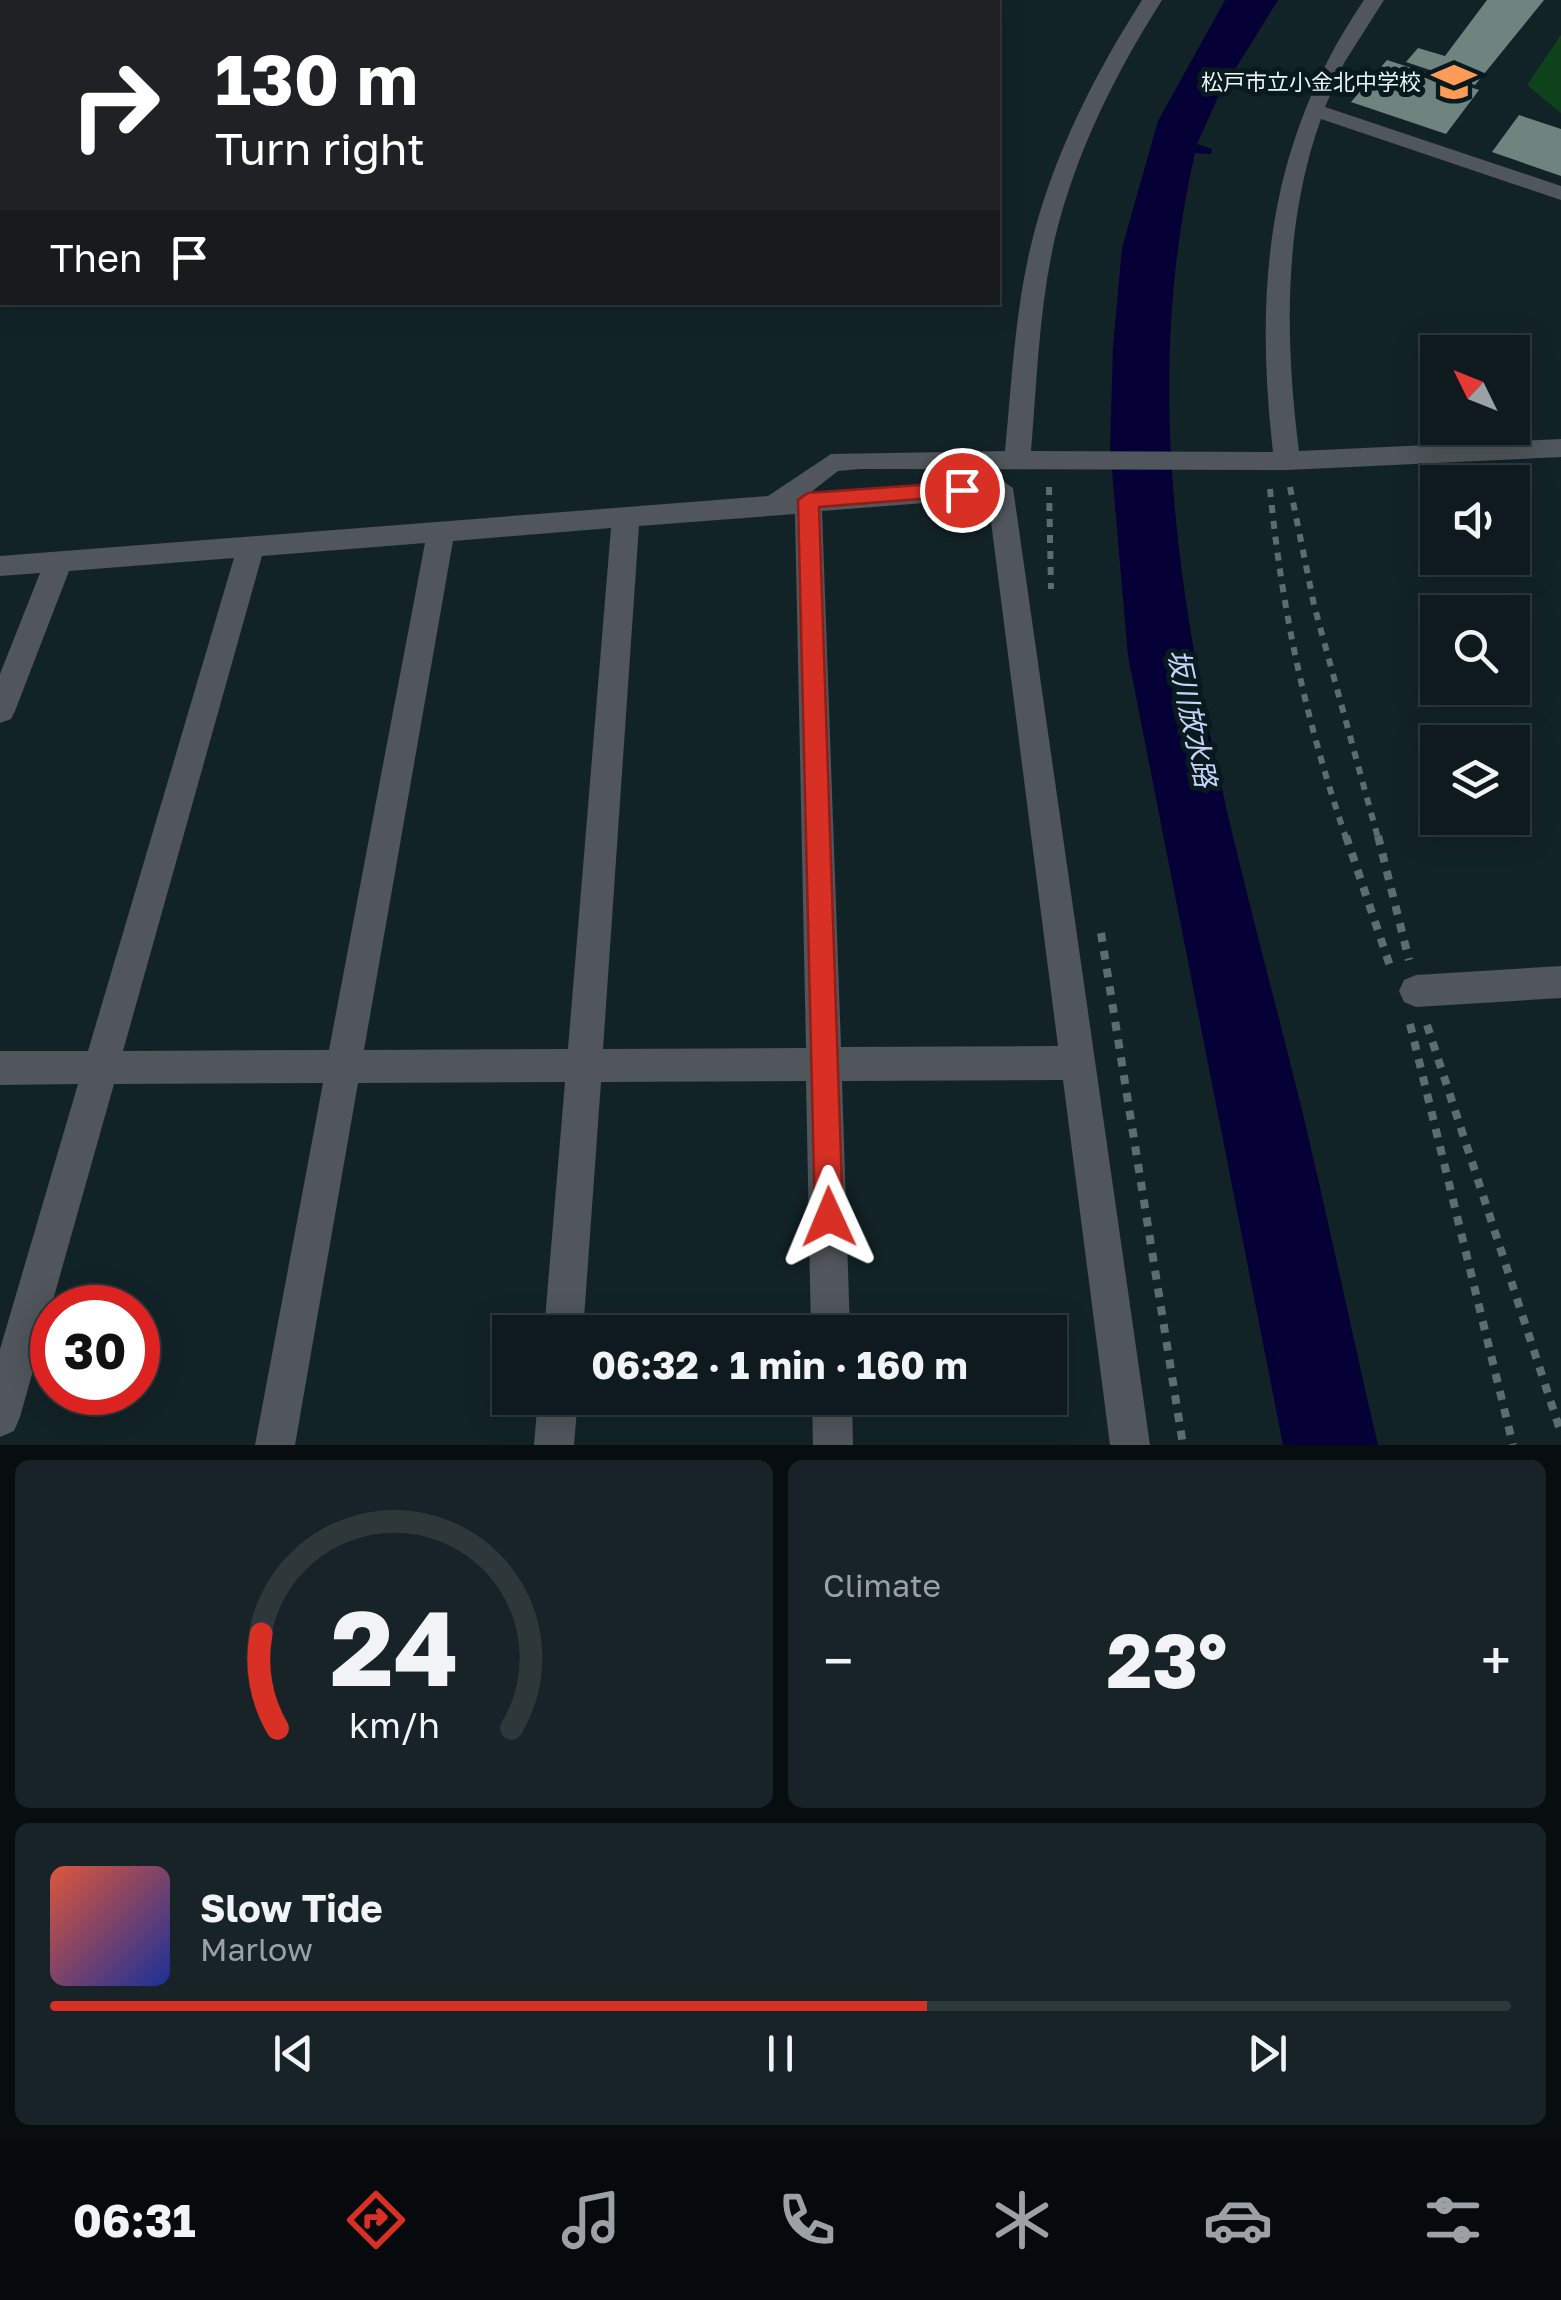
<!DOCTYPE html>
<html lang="en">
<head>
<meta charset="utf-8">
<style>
	:root { --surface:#0e1a1d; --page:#172326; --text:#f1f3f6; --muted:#9ba1a4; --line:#2e383b; --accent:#d93025 }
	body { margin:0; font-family:"Golos Text","Noto Sans JP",sans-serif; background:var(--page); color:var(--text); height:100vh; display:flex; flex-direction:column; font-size:38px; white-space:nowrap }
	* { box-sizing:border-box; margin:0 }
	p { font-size:32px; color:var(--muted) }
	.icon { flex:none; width:55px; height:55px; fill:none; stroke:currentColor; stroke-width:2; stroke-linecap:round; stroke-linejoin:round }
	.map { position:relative; height:1445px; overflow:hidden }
	.details { display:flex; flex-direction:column; gap:15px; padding:15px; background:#080e10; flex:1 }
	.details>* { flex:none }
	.banner { position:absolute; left:0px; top:0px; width:1000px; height:305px; box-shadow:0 5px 25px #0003,0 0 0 2px var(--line); background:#202124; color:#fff; overflow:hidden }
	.needle { width:65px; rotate:313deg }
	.controls { position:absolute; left:1420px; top:335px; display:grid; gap:20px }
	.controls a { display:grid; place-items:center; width:110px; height:110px; border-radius:0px; background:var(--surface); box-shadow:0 5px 25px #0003,0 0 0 2px var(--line); font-size:50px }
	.speed { position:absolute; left:30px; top:1285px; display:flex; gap:20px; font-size:50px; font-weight:700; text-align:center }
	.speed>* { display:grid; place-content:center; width:130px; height:130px; border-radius:50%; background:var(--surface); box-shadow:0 5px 25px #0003,0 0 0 2px var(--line); line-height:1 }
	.speed .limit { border:15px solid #d22; background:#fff; color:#111 }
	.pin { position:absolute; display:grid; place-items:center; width:85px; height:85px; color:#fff; margin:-42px; border:5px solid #fff; border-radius:50%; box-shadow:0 2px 10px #0007 }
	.me { position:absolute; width:110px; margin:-55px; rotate:359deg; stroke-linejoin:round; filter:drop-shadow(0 0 8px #0008) }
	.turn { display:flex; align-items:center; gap:35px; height:210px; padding:0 50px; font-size:45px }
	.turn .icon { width:130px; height:130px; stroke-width:2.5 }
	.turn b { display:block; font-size:70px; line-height:85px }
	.then { display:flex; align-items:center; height:95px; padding:0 50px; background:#0003; gap:20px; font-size:38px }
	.big { font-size:75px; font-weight:700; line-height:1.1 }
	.details .widget { flex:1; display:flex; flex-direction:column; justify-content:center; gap:15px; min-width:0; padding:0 35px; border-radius:15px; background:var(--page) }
	.details .dial { align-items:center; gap:0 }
	.dial svg { height:260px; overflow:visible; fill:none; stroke:var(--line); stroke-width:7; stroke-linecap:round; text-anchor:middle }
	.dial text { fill:var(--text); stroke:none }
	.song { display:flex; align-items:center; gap:30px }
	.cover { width:120px; height:120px; border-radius:15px; background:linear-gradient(135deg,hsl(10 70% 55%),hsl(230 70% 35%)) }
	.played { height:10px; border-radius:5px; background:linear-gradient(90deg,var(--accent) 60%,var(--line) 60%) }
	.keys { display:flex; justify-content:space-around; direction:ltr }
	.heat { display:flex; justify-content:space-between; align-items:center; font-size:55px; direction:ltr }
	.details .tiles { flex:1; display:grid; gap:15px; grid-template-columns:1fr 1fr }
	.widget:last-child { grid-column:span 2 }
	.trip { position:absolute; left:492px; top:1315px; width:575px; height:100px; border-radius:0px; background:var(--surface); box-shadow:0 5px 25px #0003,0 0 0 2px var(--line); font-weight:700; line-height:100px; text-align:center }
	.tab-bar { display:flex; height:160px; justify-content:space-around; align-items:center; background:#060a0c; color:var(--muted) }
	.tab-bar .icon { width:70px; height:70px }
	.tab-bar .selected { color:var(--accent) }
	.tab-bar b { font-size:45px; color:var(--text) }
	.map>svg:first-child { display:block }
	.green { fill:#0e421a }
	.water { fill:#050035 }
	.building { fill:#70847f }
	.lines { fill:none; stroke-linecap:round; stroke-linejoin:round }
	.path-far1 { stroke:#5d6c70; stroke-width:6; stroke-dasharray:8 8; stroke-linecap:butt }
	.path { stroke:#5d6c70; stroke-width:8; stroke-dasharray:9 9; stroke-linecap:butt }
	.minor { fill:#50565b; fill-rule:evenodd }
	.route { fill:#d93025; stroke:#8d1f18; stroke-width:2.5 }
	.labels { text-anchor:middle; stroke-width:10; stroke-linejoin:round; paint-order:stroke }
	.far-poi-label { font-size:22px; fill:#eaf5f7; stroke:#081a1d; text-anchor:end }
	.water-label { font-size:28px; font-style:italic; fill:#c9d3f7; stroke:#081a1d }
</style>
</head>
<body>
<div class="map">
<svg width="1561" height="1445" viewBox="0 0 1561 1445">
	<rect width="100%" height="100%" fill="#122327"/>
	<path class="green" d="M1561 35V113L1527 85Z"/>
	<path class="water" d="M1225 0H1278L1219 95 1197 144 1212 149 1211 154 1195 153C1121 474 1222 788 1299 1098 1327 1213 1351 1330 1378 1445H1283L1128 656 1110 448 1113 347 1122 248 1158 121Z"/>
	<path class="building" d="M1487 0H1544L1475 85 1406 62 1418 48 1445 56Z
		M1387 60 1479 90 1446 134 1351 102Z
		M1519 115 1561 129V176L1492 152Z"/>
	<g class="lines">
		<path class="path-far1" d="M1049 487 1051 589
			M1290 487 1314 605 1378 838
			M1270 489C1282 612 1306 721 1346 838"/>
		<path class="path" d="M1346 836 1391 969
			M1378 836 1409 960
			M1101 933 1183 1445
			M1410 1024 1513 1445
			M1427 1025 1561 1433"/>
		<path class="minor" d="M1142 0H1162C1115 74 1076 152 1055 238 1039 307 1037 380 1031 451L1273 452C1254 285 1268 141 1364 0H1384L1344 63 1325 107 1561 186V200L1321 119C1283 224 1285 342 1299 451L1561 439V457L1287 470 860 469 838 471 811 492 1000 479 1013 488 1150 1445H1110L1063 1080 842 1081 850 1332H811L806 1081 601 1082 583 1332H544L565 1082 358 1083 295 1445H255L323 1083 114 1084 20 1417 14 1431 0 1437V1349L78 1084 0 1085V1051H88L234 558 69 571 15 711 11 719 0 723V674L40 573 0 576V556L768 496 831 454 1005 451C1012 380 1015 307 1033 237 1055 152 1095 74 1142 0ZM988 498 1058 1046 841 1047 822 511ZM795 514 806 1048 603 1049 639 526ZM611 528 568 1049 364 1050 453 541ZM425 543 329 1050 123 1051 262 556Z
			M1561 966V998L1416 1007 1404 1002 1399 991 1404 980 1416 975Z
			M538 1398H578L574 1445H534Z
			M812 1398H852L853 1445H813Z"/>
	</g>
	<path class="route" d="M962 482 969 484V495L819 507 843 1217 839 1227 829 1231 819 1227 815 1217 798 500 808 493Z"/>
	<defs>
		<g id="school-bare" transform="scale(3.45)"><path d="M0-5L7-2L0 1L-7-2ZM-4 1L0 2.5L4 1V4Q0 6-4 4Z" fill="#fe9b59" stroke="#081a1d" stroke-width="2.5" paint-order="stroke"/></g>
	</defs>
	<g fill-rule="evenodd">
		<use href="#school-bare" x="1454" y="82"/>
	</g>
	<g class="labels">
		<g class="far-poi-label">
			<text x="1421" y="90">松戸市立小金北中学校</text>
		</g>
		<g class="water-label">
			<text transform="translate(1192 718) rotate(78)" y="10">坂川放水路</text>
		</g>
	</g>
</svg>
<div class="controls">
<a><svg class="needle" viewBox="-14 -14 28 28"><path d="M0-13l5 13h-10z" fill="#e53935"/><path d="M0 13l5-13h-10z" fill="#9ba1a4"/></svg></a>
<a><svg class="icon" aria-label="sound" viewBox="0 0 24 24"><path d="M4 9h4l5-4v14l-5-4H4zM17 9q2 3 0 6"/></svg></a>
<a><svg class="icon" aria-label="search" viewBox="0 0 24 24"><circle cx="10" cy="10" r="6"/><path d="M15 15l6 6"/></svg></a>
<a><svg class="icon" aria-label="layers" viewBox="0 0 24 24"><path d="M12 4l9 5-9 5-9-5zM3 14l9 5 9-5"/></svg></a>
</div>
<div class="speed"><div class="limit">30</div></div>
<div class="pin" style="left:962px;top:490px;background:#d93025"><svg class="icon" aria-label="arrive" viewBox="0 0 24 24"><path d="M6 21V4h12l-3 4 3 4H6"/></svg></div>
<svg class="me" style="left:829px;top:1217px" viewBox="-20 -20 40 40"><path d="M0-17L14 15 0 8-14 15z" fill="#d93025" stroke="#fff" stroke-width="4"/></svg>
<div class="trip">06:32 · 1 min · 160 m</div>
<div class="banner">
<div class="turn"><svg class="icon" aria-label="right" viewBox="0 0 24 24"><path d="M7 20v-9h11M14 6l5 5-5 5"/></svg><div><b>130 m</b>Turn right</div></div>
<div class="then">Then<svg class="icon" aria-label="arrive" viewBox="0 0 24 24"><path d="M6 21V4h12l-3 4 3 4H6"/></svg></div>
</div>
</div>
<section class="details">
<div class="tiles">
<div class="widget dial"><svg viewBox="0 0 100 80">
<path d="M14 69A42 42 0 1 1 86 69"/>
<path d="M14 69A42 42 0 0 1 9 40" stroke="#d93025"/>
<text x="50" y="56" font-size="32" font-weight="700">24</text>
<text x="50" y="72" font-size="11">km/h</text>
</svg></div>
<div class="widget"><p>Climate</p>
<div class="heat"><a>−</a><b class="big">23°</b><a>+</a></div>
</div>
<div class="widget">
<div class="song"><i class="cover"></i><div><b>Slow Tide</b><p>Marlow</p></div></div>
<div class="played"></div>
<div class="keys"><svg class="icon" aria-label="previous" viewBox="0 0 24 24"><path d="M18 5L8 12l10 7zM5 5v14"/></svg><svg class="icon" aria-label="pause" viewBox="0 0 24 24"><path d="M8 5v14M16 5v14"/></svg><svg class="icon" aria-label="next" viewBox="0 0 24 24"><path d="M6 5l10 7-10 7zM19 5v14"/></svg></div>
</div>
</div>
</section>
<nav class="tab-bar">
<b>06:31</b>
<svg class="icon selected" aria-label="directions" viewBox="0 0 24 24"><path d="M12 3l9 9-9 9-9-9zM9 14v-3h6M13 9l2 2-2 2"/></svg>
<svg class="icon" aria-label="music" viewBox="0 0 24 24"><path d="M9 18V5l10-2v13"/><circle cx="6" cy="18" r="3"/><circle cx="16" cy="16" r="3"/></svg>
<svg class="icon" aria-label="phone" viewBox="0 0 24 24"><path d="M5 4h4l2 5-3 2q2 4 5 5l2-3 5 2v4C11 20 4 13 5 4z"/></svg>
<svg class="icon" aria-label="climate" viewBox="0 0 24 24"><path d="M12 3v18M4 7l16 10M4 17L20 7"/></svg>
<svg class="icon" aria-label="car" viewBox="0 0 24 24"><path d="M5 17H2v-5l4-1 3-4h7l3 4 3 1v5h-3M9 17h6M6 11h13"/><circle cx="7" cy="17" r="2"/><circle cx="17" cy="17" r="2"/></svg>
<svg class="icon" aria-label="filters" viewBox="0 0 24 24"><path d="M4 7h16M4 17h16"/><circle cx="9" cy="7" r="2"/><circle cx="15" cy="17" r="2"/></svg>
</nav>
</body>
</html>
